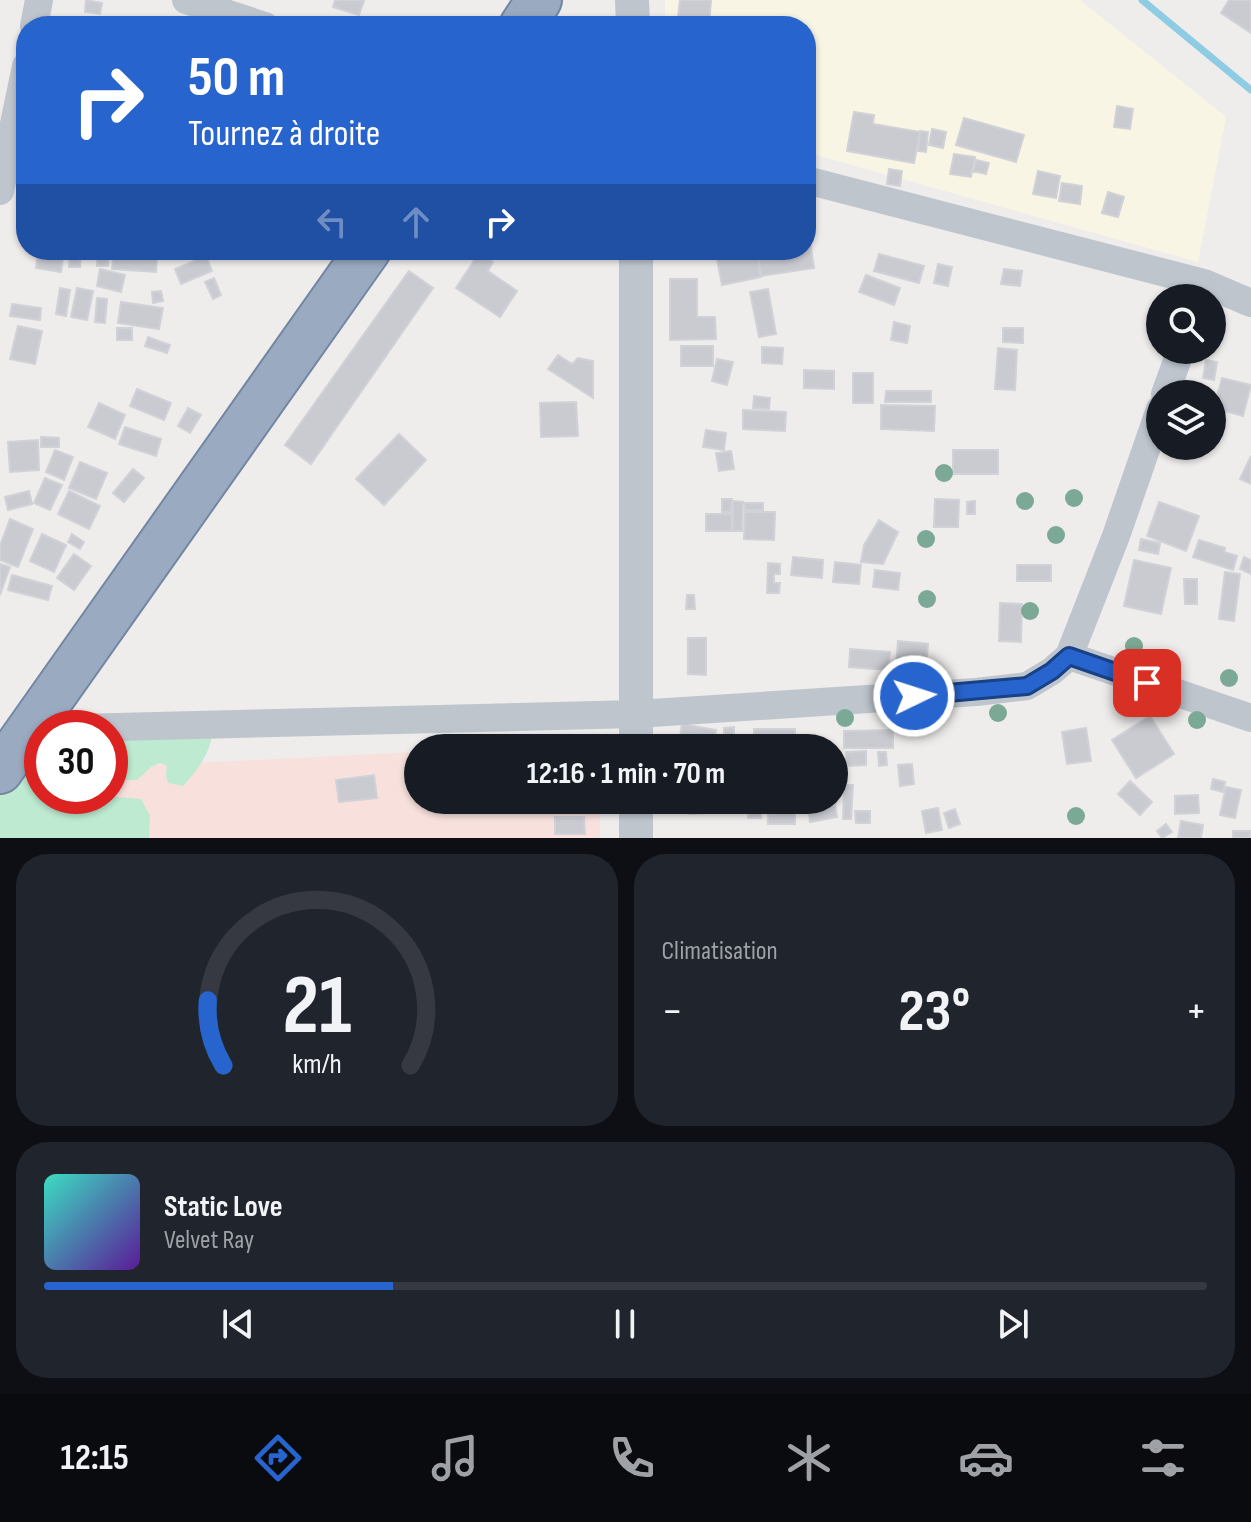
<!DOCTYPE html>
<html lang="fr">
<head>
<meta charset="utf-8">
<style>
	:root { --surface:#171b24; --page:#20242c; --text:#f1f3f6; --muted:#9ea1a6; --line:#363941; --accent:#2764cd }
	body { margin:0; font-family:"Sofia Sans Condensed",sans-serif; background:var(--page); color:var(--text); height:100vh; display:flex; flex-direction:column; font-size:30px; white-space:nowrap }
	* { box-sizing:border-box; margin:0 }
	p { font-size:26px; color:var(--muted) }
	.icon { flex:none; width:44px; height:44px; fill:none; stroke:currentColor; stroke-width:2; stroke-linecap:round; stroke-linejoin:round }
	.map { position:relative; height:838px; overflow:hidden }
	.drawer { display:flex; flex-direction:column; gap:16px; padding:16px; background:#0d0f14; flex:1 }
	.drawer>* { flex:none }
	.hud { position:absolute; left:16px; top:16px; width:800px; height:244px; border-radius:32px; box-shadow:0 2px 6px #0004; background:#2764cd; color:#fff; overflow:hidden }
	.controls { position:absolute; left:1146px; top:284px; display:grid; gap:16px }
	.controls a { display:grid; place-items:center; width:80px; height:80px; border-radius:50%; background:var(--surface); box-shadow:0 2px 6px #0004; font-size:40px }
	.speed { position:absolute; left:24px; top:710px; display:flex; gap:16px; font-size:40px; font-weight:700; text-align:center }
	.speed>* { display:grid; place-content:center; width:104px; height:104px; border-radius:50%; background:var(--surface); box-shadow:0 2px 6px #0004; line-height:1 }
	.speed .limit { border:12px solid #d22; background:#fff; color:#111 }
	.pin { position:absolute; display:grid; place-items:center; width:68px; height:68px; color:#fff; margin:-34px; border-radius:16px; box-shadow:0 4px 12px #0006 }
	.me { position:absolute; width:88px; margin:-44px; rotate:86deg; stroke-linejoin:round; filter:drop-shadow(0 0 6px #0008) }
	.turn { display:flex; align-items:center; gap:28px; height:168px; padding:0 40px; font-size:36px }
	.turn .icon { width:104px; height:104px; stroke-width:2.5 }
	.turn b { display:block; font-size:56px; line-height:68px }
	.lanes { display:flex; align-items:center; height:76px; padding:0 40px; background:#0003; justify-content:center; gap:40px; direction:ltr }
	.lanes .off { opacity:.35 }
	.big { font-size:60px; font-weight:700; line-height:1.1 }
	.drawer .card { flex:1; display:flex; flex-direction:column; justify-content:center; gap:12px; min-width:0; padding:0 28px; border-radius:32px; background:var(--page) }
	.drawer .dial { align-items:center; gap:0 }
	.dial svg { height:208px; overflow:visible; fill:none; stroke:var(--line); stroke-width:7; stroke-linecap:round; text-anchor:middle }
	.dial text { fill:var(--text); stroke:none }
	.song { display:flex; align-items:center; gap:24px }
	.cover { width:96px; height:96px; border-radius:12px; background:linear-gradient(135deg,hsl(170 70% 55%),hsl(270 70% 35%)) }
	.played { height:8px; border-radius:4px; background:linear-gradient(90deg,var(--accent) 30%,var(--line) 30%) }
	.keys { display:flex; justify-content:space-around; direction:ltr }
	.heat { display:flex; justify-content:space-between; align-items:center; font-size:44px; direction:ltr }
	.drawer .tiles { flex:1; display:grid; gap:16px; grid-template-columns:1fr 1fr }
	.card:last-child { grid-column:span 2 }
	.trip { position:absolute; left:404px; top:734px; width:444px; height:80px; border-radius:40px; background:var(--surface); box-shadow:0 2px 6px #0004; font-weight:700; line-height:80px; text-align:center }
	.tabs { display:flex; height:128px; justify-content:space-around; align-items:center; background:#090b0e; color:var(--muted) }
	.tabs .icon { width:56px; height:56px }
	.tabs .active { color:var(--accent) }
	.tabs b { font-size:36px; color:var(--text) }
	.map>svg:first-child { display:block }
	.commercial { fill:#f9f5e5 }
	.medical { fill:#f8e1dd }
	.green { fill:#bdead1 }
	.lines { fill:none; stroke-linecap:round; stroke-linejoin:round }
	.stream { stroke:#8dcce3; stroke-width:7 }
	.building { fill:#cacbd1; stroke:#d0d2d7; stroke-width:2 }
	.trunk-casing { stroke:#7386a3; stroke-width:48 }
	.minor { stroke:#bec5cd; stroke-width:28 }
	.tertiary { stroke:#bec5cd; stroke-width:34 }
	.trunk { stroke:#9aaac0; stroke-width:44 }
	.tree { fill:#7ca995 }
	.route-casing { stroke:#194185; stroke-width:20 }
	.route { stroke:#2764cd; stroke-width:14 }
</style>
</head>
<body>
<div class="map">
<svg width="1251" height="838" viewBox="0 0 1251 838">
	<rect width="100%" height="100%" fill="#efecec"/>
	<path class="commercial" d="M665 0H1080L1226 117 1198 262 806 152V26H665Z"/>
	<path class="medical" d="M418 752V800H600V838H23L57 796H110V767Z"/>
	<path class="green" d="M48 721 70 728H42V796H105L141 799 150 816 149 838H0V764L4 767 16 757C14 729 23 728 48 721Z
		M110 728 212 731C212 751 197 771 183 786L168 783 166 775 167 766 160 763 151 767 137 780H126L110 773Z"/>
	<g class="lines">
		<path class="stream" d="M1142 0 1251 90"/>
	</g>
	<path class="building" d="M86 0 102 3 100 14 85 12Z
		M335 0H361L364 1 359 15 333 7Z
		M680 0H711L709 26H677Z
		M1229 0H1251V33L1221 13Z
		M116 18H151V26H116Z
		M1117 106 1133 109 1130 129 1114 127Z
		M854 112 874 115 873 124 920 132 914 163 847 151Z
		M964 118 1024 135 1016 162 956 145Z
		M932 129 946 132 943 148 929 145Z
		M920 131 928 132 926 152 918 151Z
		M954 154 975 157 971 177 950 174Z
		M976 160 989 163 986 174 973 171Z
		M889 169 902 171 900 186 887 184Z
		M1038 171 1060 176 1056 198 1033 194Z
		M1062 183 1082 186 1080 204 1059 201Z
		M1108 192 1124 197 1118 217 1102 213Z
		M810 241 814 268 761 276 757 250H806V242Z
		M38 250H64L61 272 36 268Z
		M70 250H81L80 267H69Z
		M98 250H109L108 266H97Z
		M114 250 157 255 156 272 112 269Z
		M736 250H756L761 277 722 285 716 254Z
		M479 253 493 262 488 271 517 291 500 317 456 288Z
		M879 254 924 266 919 283 874 271Z
		M206 256 212 271 181 284 175 269Z
		M938 264 952 267 948 286 934 283Z
		M100 269 125 275 121 292 97 286Z
		M1004 269 1022 271 1020 286 1001 284Z
		M409 271 433 288 311 464 285 445Z
		M866 275 900 288 894 305 859 292Z
		M214 278 221 295 213 299 205 282Z
		M670 279H697V317H715L716 339 670 340Z
		M60 288 70 290 66 316 56 314Z
		M77 288 93 291 87 320 71 317Z
		M768 289 776 334 759 337 750 292Z
		M161 291 163 301 153 303 152 292Z
		M97 298 107 299 105 323 95 322Z
		M121 302 163 308 159 329 118 323Z
		M12 304 41 308 40 320 10 316Z
		M894 322 910 326 907 343 891 340Z
		M18 326 42 331 35 364 10 359Z
		M117 328H132V340H117Z
		M1003 328H1023V343L1003 342Z
		M148 337 170 345 167 353 145 346Z
		M681 346H713V366H681Z
		M762 347 783 348 782 364 762 363Z
		M998 348 1017 350 1015 390 995 389Z
		M558 355 572 364 578 358 593 361V398L548 369Z
		M717 359 733 362 727 385 712 381Z
		M1206 360 1217 362 1214 380 1203 378Z
		M804 370 834 371V389L804 388Z
		M853 373H873V403H853Z
		M1222 378 1251 385 1243 416 1214 408Z
		M137 389 171 403 164 420 130 406Z
		M886 391H931V402H885Z
		M754 396 770 398 769 409 753 408Z
		M576 402 578 436 541 437 540 403Z
		M99 403 125 415 115 439 88 427Z
		M881 405 935 406 934 431 881 429Z
		M188 408 201 415 190 433 178 426Z
		M743 410 786 412 785 431 743 429Z
		M125 427 161 439 156 456 119 444Z
		M706 430 726 433 724 450 703 447Z
		M399 434 426 460 384 505 356 479Z
		M41 437 59 438V447H41Z
		M38 440 39 470 10 472 8 442Z
		M55 450 73 457 64 480 46 472Z
		M953 450H998V474H953Z
		M731 451 734 469 719 471 716 453Z
		M1251 456V484L1240 479Z
		M80 462 107 473 96 499 69 488Z
		M133 469 144 478 124 502 113 493Z
		M45 478 62 485 50 510 34 503Z
		M29 491 32 504 8 510 5 497Z
		M69 491 100 506 89 529 58 514Z
		M722 499H732L731 512H722Z
		M935 499 959 500 958 527H934Z
		M733 501 743 502 742 531H733Z
		M975 501V514H967V502Z
		M1159 502 1199 516 1186 551 1147 536Z
		M745 503H763V510H745Z
		M745 512H775L774 540 744 539Z
		M706 514H732V531H706Z
		M10 519 33 529 18 567 0 560V546Z
		M879 520 898 532 883 564 861 562 864 545Z
		M42 534 66 545 54 572 30 561Z
		M72 534 84 542 80 549 68 542Z
		M1141 539 1160 543 1158 554 1139 550Z
		M1199 540 1225 548 1224 552 1237 556 1233 570 1193 557Z
		M74 554 91 566 74 590 57 578Z
		M793 557 823 560 822 578 791 575Z
		M1244 557 1251 560V574L1240 569Z
		M1134 560 1171 568 1161 614 1124 606Z
		M835 562 861 565 859 584 833 582Z
		M768 563 780 564V574H774V583H780L779 593H767Z
		M0 564 10 567 0 595Z
		M1017 565H1051V581H1017Z
		M875 570 900 573 898 590 873 587Z
		M1225 572 1240 574 1234 621 1219 619Z
		M12 575 52 586 48 600 8 590Z
		M1184 579H1197V604H1185Z
		M687 595H694L695 609H686Z
		M1000 603 1022 604 1021 642 999 641Z
		M688 638H706V675L688 674Z
		M898 641 928 644 926 670 896 667Z
		M850 649 890 652 888 670 849 667Z
		M1150 716 1174 754 1136 778 1112 740Z
		M682 724 716 730 713 748H678Z
		M734 727V740H724V728Z
		M1086 728 1091 761 1067 764 1062 732Z
		M754 729H795V748H754Z
		M893 730V748H844V731Z
		M866 751V765L847 766 846 752Z
		M878 752H886L887 765 879 766Z
		M841 763 842 783H834V764Z
		M912 764 914 784 900 786 898 765Z
		M374 775 377 798 339 802 336 780Z
		M1213 779 1225 782 1223 792 1211 789Z
		M1130 781 1152 802 1140 815 1118 794Z
		M844 785H853L851 819H843Z
		M1226 787 1241 790 1235 818 1220 815Z
		M1198 795 1199 813 1175 814V796Z
		M834 798 837 817 810 822 807 800Z
		M689 800H706L707 813 689 814Z
		M748 800H761V818H748Z
		M768 800H795V824H768Z
		M938 808 942 830 926 833 922 811Z
		M955 809 960 824 949 828 944 813Z
		M855 811H870V823H856Z
		M555 817H584L585 834H555Z
		M1181 821 1203 825 1201 838H1178Z
		M1166 824 1172 832 1162 838 1157 831Z
		M1233 831H1250V838H1233Z"/>
	<g class="lines">
		<g class="trunk-casing">
			<path id="trunk" d="M522 26 539 0
				M0 771 368 250"/>
		</g>
		<path class="minor" d="M186 0 265 26
			M34 26 39 0
			M806 180 1204 283
			M0 191 26 66
			M1199 298 1204 283 1251 303
			M1165 394 1181 350
			M1069 656 1251 718
			M77 728 636 714 976 692 1027 686 1052 671 1069 656 1116 536 1160 409"/>
		<path class="tertiary" d="M632 0 633 26
			M636 250V748
			M636 838V800"/>
		<use href="#trunk" class="trunk"/>
	</g>
	<g class="tree">
		<circle cx="944" cy="473" r="9"/>
		<circle cx="1074" cy="498" r="9"/>
		<circle cx="1025" cy="501" r="9"/>
		<circle cx="1056" cy="535" r="9"/>
		<circle cx="926" cy="539" r="9"/>
		<circle cx="927" cy="599" r="9"/>
		<circle cx="1030" cy="611" r="9"/>
		<circle cx="1134" cy="646" r="9"/>
		<circle cx="1229" cy="678" r="9"/>
		<circle cx="922" cy="712" r="9"/>
		<circle cx="998" cy="713" r="9"/>
		<circle cx="845" cy="718" r="9"/>
		<circle cx="1197" cy="720" r="9"/>
		<circle cx="1076" cy="816" r="9"/>
	</g>
	<g class="lines">
		<g class="route-casing">
			<path id="route" d="M914 696 1027 686 1052 671 1069 656 1147 683"/>
		</g>
		<use href="#route" class="route"/>
	</g>
</svg>
<div class="controls">
<a><svg class="icon" aria-label="search" viewBox="0 0 24 24"><circle cx="10" cy="10" r="6"/><path d="M15 15l6 6"/></svg></a>
<a><svg class="icon" aria-label="layers" viewBox="0 0 24 24"><path d="M12 4l9 5-9 5-9-5zM3 14l9 5 9-5"/></svg></a>
</div>
<div class="speed"><div class="limit">30</div></div>
<div class="pin" style="left:1147px;top:683px;background:#d93025"><svg class="icon" aria-label="arrive" viewBox="0 0 24 24"><path d="M6 21V4h12l-3 4 3 4H6"/></svg></div>
<svg class="me" style="left:914px;top:696px" viewBox="-20 -20 40 40"><circle r="17" fill="#2764cd" stroke="#fff" stroke-width="3"/><path d="M0-11L8 9 0 5-8 9z" fill="#fff"/></svg>
<div class="trip">12:16 · 1 min · 70 m</div>
<div class="hud">
<div class="turn"><svg class="icon" aria-label="right" viewBox="0 0 24 24"><path d="M7 20v-9h11M14 6l5 5-5 5"/></svg><div><b>50 m</b>Tournez à droite</div></div>
<div class="lanes"><svg class="icon off" aria-label="left" viewBox="0 0 24 24"><path d="M17 20v-9H6M10 6l-5 5 5 5"/></svg><svg class="icon off" aria-label="ahead" viewBox="0 0 24 24"><path d="M12 20V5M6 11l6-6 6 6"/></svg><svg class="icon" aria-label="right" viewBox="0 0 24 24"><path d="M7 20v-9h11M14 6l5 5-5 5"/></svg></div>
</div>
</div>
<section class="drawer">
<div class="tiles">
<div class="card dial"><svg viewBox="0 0 100 80">
<path d="M14 69A42 42 0 1 1 86 69"/>
<path d="M14 69A42 42 0 0 1 8 44" stroke="#2764cd"/>
<text x="50" y="56" font-size="32" font-weight="700">21</text>
<text x="50" y="72" font-size="11">km/h</text>
</svg></div>
<div class="card"><p>Climatisation</p>
<div class="heat"><a>−</a><b class="big">23°</b><a>+</a></div>
</div>
<div class="card">
<div class="song"><i class="cover"></i><div><b>Static Love</b><p>Velvet Ray</p></div></div>
<div class="played"></div>
<div class="keys"><svg class="icon" aria-label="previous" viewBox="0 0 24 24"><path d="M18 5L8 12l10 7zM5 5v14"/></svg><svg class="icon" aria-label="pause" viewBox="0 0 24 24"><path d="M8 5v14M16 5v14"/></svg><svg class="icon" aria-label="next" viewBox="0 0 24 24"><path d="M6 5l10 7-10 7zM19 5v14"/></svg></div>
</div>
</div>
</section>
<nav class="tabs">
<b>12:15</b>
<svg class="icon active" aria-label="directions" viewBox="0 0 24 24"><path d="M12 3l9 9-9 9-9-9zM9 14v-3h6M13 9l2 2-2 2"/></svg>
<svg class="icon" aria-label="music" viewBox="0 0 24 24"><path d="M9 18V5l10-2v13"/><circle cx="6" cy="18" r="3"/><circle cx="16" cy="16" r="3"/></svg>
<svg class="icon" aria-label="phone" viewBox="0 0 24 24"><path d="M5 4h4l2 5-3 2q2 4 5 5l2-3 5 2v4C11 20 4 13 5 4z"/></svg>
<svg class="icon" aria-label="climate" viewBox="0 0 24 24"><path d="M12 3v18M4 7l16 10M4 17L20 7"/></svg>
<svg class="icon" aria-label="car" viewBox="0 0 24 24"><path d="M5 17H2v-5l4-1 3-4h7l3 4 3 1v5h-3M9 17h6M6 11h13"/><circle cx="7" cy="17" r="2"/><circle cx="17" cy="17" r="2"/></svg>
<svg class="icon" aria-label="filters" viewBox="0 0 24 24"><path d="M4 7h16M4 17h16"/><circle cx="9" cy="7" r="2"/><circle cx="15" cy="17" r="2"/></svg>
</nav>
</body>
</html>
